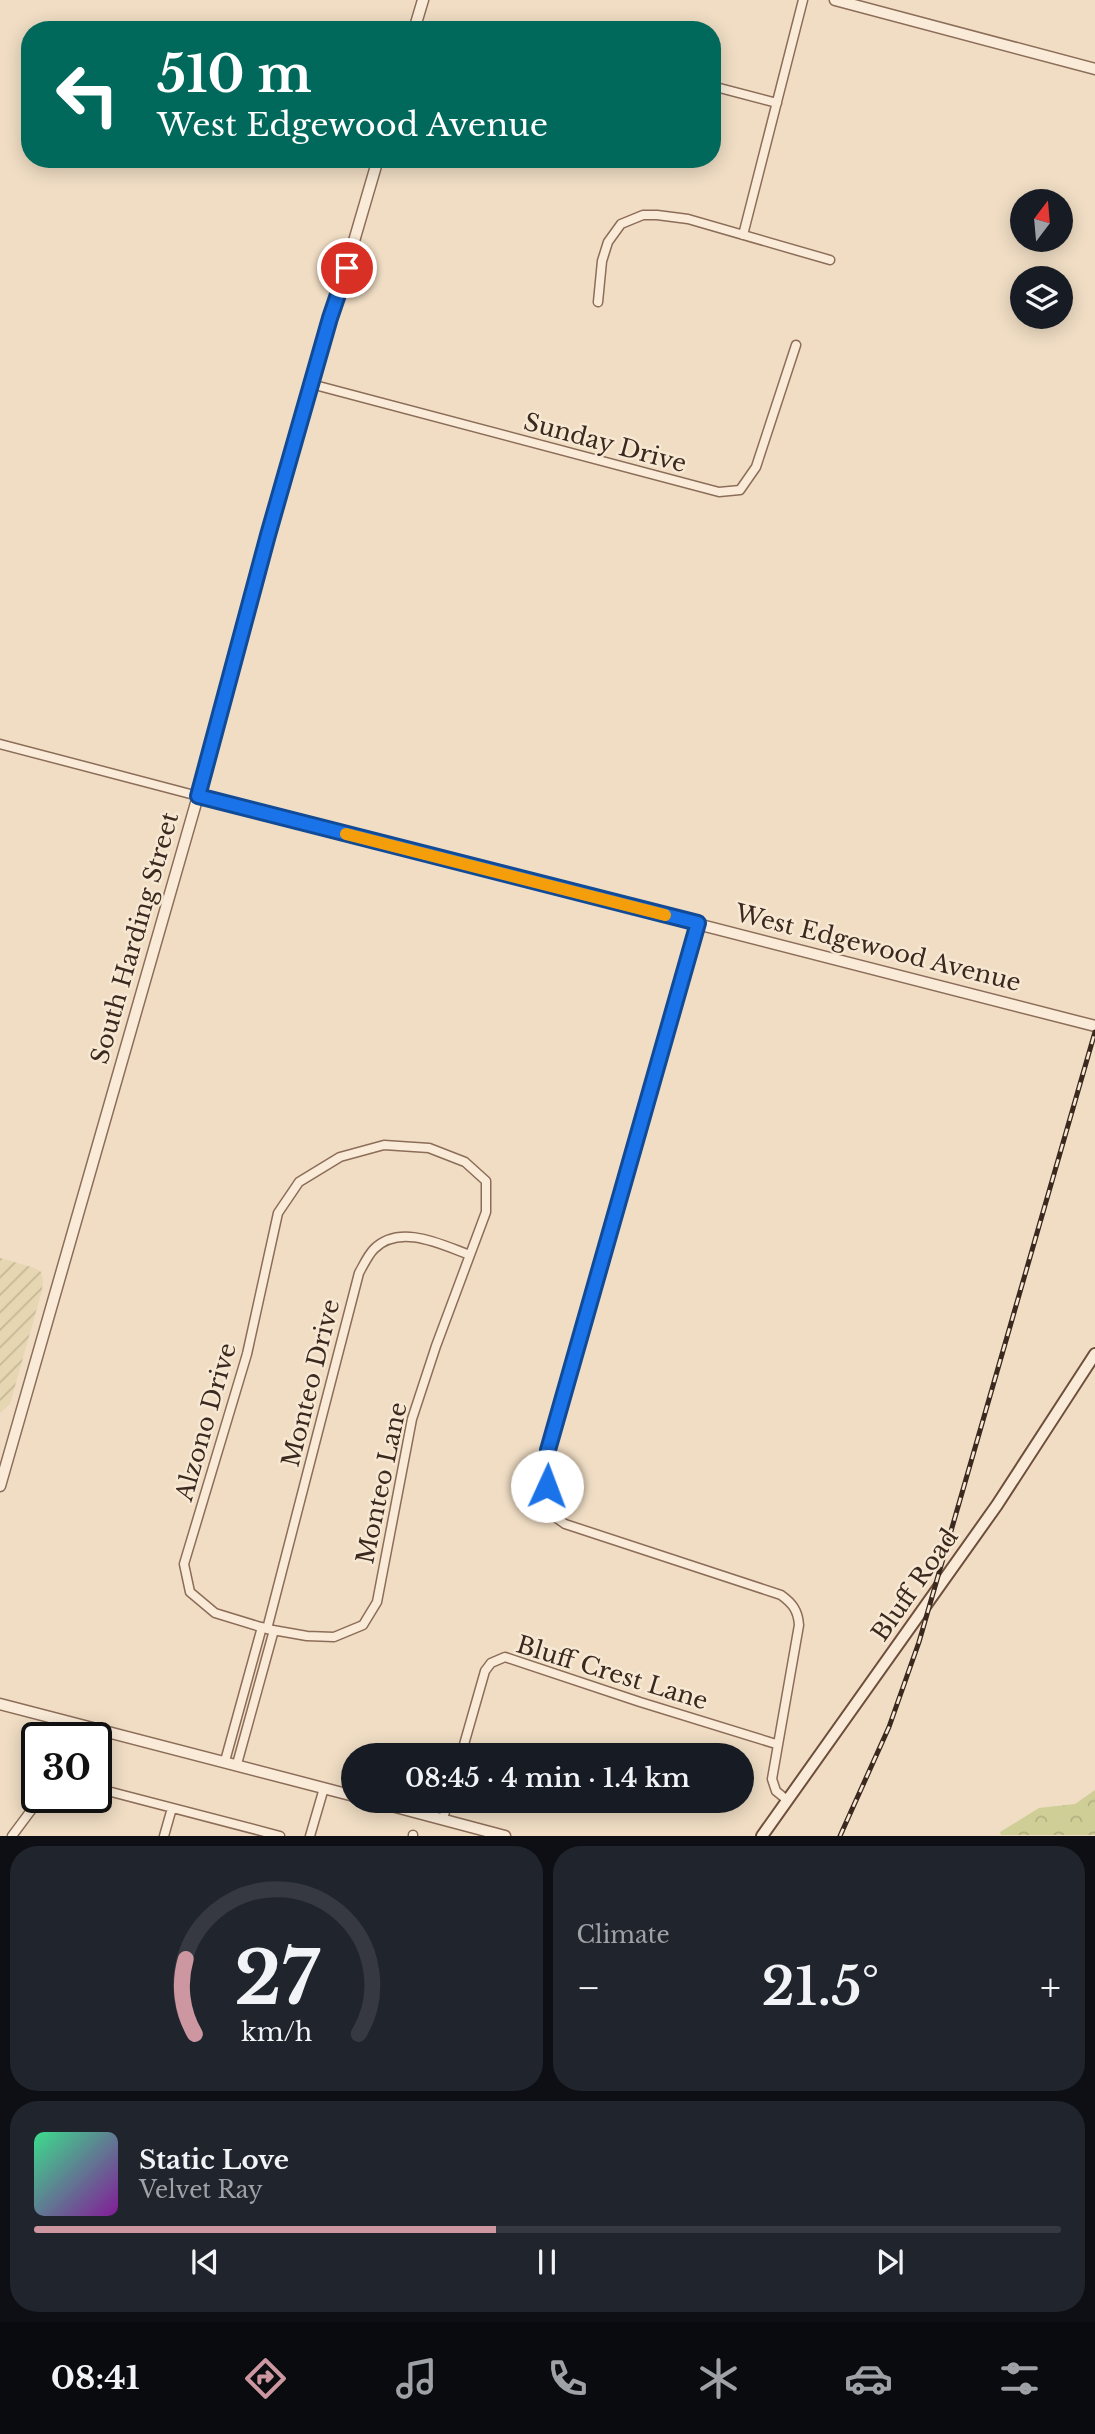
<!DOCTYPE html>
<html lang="en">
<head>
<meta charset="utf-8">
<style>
	:root { --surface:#171b24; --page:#20242c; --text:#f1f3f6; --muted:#9ea1a6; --line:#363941; --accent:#cc97a0 }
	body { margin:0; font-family:"Libre Baskerville",serif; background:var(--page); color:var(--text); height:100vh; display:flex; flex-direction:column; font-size:26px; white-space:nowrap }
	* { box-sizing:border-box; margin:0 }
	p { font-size:23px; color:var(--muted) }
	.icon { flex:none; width:38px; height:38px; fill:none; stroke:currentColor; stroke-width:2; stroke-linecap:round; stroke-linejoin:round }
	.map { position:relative; height:1836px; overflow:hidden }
	.details { display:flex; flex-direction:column; gap:10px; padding:10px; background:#0d0f14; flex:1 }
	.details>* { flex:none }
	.top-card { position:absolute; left:21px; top:21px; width:700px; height:147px; border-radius:28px; box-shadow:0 4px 18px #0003; background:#00695c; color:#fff; overflow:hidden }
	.needle { width:46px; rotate:16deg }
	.tools { position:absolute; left:1010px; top:189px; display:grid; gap:14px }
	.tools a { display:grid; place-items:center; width:63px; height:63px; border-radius:50%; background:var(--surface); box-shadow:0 4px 18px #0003; font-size:35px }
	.speed { position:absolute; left:21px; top:1722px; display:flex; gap:14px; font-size:35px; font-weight:700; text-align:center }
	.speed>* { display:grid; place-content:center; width:91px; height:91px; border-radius:50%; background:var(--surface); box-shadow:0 4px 18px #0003; line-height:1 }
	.speed .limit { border:4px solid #111; border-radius:10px; background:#fff; color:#111 }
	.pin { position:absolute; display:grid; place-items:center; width:60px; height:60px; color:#fff; margin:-30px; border:4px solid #fff; border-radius:50%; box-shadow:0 2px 7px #0007 }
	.me { position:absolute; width:77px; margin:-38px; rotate:2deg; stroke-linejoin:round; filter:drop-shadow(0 0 5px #0008) }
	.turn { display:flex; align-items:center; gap:24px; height:147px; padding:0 21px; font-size:32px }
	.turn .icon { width:91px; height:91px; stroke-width:2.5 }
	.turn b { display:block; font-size:49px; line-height:60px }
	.big { font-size:52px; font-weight:600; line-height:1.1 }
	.details .card { flex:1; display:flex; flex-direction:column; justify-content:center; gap:10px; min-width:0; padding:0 24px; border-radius:28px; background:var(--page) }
	.details .dial { align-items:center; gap:0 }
	.dial svg { height:182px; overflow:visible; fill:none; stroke:var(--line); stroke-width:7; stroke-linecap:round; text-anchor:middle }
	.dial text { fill:var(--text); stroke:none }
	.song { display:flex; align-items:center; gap:21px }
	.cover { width:84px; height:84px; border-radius:10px; background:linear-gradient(135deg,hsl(150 70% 55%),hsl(290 70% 35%)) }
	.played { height:7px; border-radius:4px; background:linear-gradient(90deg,var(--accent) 45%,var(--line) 45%) }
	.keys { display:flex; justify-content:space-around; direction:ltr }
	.heat { display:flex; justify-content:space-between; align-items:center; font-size:38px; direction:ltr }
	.details .tiles { flex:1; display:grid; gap:10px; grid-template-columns:1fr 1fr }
	.card:last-child { grid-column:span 2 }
	.trip { position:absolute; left:341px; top:1743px; width:413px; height:70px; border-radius:35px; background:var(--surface); box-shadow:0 4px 18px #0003; font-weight:600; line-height:70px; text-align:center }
	.dock { display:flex; height:112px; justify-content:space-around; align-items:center; background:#090b0e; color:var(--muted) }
	.dock .icon { width:49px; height:49px }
	.dock .on { color:var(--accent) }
	.dock b { font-size:32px; color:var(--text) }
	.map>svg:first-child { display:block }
	.farmland { fill:url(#farmland-furrows) }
	.forest { fill:url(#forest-crowns) }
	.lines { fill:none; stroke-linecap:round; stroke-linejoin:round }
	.minor-casing { stroke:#8c6d59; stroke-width:11 }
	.tertiary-casing { stroke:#8c6d59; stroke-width:13 }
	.secondary-casing { stroke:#6e4e3c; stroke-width:14 }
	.minor { stroke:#faebd8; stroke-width:8 }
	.tertiary { stroke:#faebd8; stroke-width:10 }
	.secondary { stroke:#faebd8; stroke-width:10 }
	.rail-casing { stroke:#3b281e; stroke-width:5 }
	.rail { stroke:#f7e8d4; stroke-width:2.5; stroke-dasharray:8; stroke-linecap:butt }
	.route-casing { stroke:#114b97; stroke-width:18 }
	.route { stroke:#1a73e8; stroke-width:12 }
	.slow { stroke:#f59e0b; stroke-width:12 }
	.labels { text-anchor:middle; stroke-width:5; stroke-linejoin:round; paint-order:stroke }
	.street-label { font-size:24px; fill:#3b281e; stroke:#f7e8d4 }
</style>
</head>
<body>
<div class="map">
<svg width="1095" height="1836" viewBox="0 0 1095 1836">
	<defs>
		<pattern id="farmland-furrows" width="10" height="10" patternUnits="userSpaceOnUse" patternTransform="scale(1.75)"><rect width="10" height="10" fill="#e6d6b1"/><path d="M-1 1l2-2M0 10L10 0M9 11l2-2" fill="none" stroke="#c6b898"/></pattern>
		<pattern id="forest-crowns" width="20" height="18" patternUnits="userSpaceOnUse" patternTransform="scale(1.75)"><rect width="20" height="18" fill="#cfce97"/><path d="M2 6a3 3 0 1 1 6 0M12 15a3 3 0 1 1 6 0" fill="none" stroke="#b3b182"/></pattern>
	</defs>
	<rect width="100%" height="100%" fill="#f0ddc4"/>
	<path class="farmland" d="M0 1258 35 1268 41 1272 43 1280 42 1290 10 1404 0 1413Z"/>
	<path class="forest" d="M1095 1790V1835H1001L1000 1832 1039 1808 1075 1804Z"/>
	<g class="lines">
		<g class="minor-casing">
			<path id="minor" d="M712 86 777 103
				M743 235 803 0
				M598 302 602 261 608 242 621 224 643 215H657L688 219 830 260
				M311 384 719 492 740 490 756 467 796 345
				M0 744 198 796
				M698 923 548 1450V1481L543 1502 548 1512 565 1524 781 1595C792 1603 798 1610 799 1625L772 1779 776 1791 787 1800
				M384 1145 429 1148 465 1162 486 1181V1212L436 1346 412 1419 377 1602 363 1625 334 1637 307 1636 267 1629 215 1613 190 1592 184 1564 247 1354 278 1213 299 1182 340 1157Z
				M267 1629 359 1273C363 1266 368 1255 374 1249 400 1223 442 1245 470 1255
				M461 1755 485 1671 491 1663 505 1657 640 1702 776 1744
				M225 1761 262 1627
				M237 1764 274 1630
				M96 1788 280 1836
				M443 1819 448 1801
				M12 1836 41 1797
				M164 1836 172 1808
				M310 1836 324 1788
				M413 1836V1835"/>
		</g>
		<g class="tertiary-casing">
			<path id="tertiary" d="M835 0 1095 69
				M414 30 423 0
				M198 796 1095 1026
				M0 1486 198 796 268 535 378 159
				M0 1704 354 1796
				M373 1801 505 1836"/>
		</g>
		<g class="secondary-casing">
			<path id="secondary" d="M762 1836 997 1505 1095 1354"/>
		</g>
		<use href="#minor" class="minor"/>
		<use href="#tertiary" class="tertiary"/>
		<use href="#secondary" class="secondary"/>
		<g class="rail-casing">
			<path id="rail" d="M840 1836 889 1727 919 1642 1095 1032"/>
		</g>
		<use href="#rail" class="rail"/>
	</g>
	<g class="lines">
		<g class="route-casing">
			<path id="route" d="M347 268 330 318 268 535 198 796 698 923 548 1450 547 1486"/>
		</g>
		<use href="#route" class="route"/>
		<path class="slow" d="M346 834 665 915"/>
	</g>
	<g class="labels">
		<g class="street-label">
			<text transform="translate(605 443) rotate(15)" y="8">Sunday Drive</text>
			<text transform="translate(135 938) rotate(-74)" y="8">South Harding Street</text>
			<text transform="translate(878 948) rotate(14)" y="8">West Edgewood Avenue</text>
			<text transform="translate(311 1383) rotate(-76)" y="8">Monteo Drive</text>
			<text transform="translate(206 1422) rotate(-74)" y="8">Alzono Drive</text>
			<text transform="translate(382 1483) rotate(-78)" y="8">Monteo Lane</text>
			<text transform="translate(915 1585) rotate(-55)" y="8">Bluff Road</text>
			<text transform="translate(612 1673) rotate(17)" y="8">Bluff Crest Lane</text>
		</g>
	</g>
</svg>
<div class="tools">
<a><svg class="needle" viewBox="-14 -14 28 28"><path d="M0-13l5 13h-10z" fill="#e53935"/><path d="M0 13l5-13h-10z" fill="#9ea1a6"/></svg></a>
<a><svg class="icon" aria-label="layers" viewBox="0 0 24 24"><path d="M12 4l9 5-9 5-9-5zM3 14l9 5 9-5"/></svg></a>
</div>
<div class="speed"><div class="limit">30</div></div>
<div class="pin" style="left:347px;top:268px;background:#d93025"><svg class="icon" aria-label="arrive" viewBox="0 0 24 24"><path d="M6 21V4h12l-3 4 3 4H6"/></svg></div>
<svg class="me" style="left:547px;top:1486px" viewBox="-20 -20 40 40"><circle r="19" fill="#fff"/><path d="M0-13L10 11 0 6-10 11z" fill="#1a73e8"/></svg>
<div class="trip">08:45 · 4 min · 1.4 km</div>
<div class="top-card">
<div class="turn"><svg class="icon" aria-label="left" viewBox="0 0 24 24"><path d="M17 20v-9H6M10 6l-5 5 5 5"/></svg><div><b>510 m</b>West Edgewood Avenue</div></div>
</div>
</div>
<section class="details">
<div class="tiles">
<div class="card dial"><svg viewBox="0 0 100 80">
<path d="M14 69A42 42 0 1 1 86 69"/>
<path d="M14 69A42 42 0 0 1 10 36" stroke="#cc97a0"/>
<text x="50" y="56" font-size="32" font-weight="700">27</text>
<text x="50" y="72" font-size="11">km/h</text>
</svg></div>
<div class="card"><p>Climate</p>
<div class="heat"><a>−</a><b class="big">21.5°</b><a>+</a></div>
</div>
<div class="card">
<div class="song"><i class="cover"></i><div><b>Static Love</b><p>Velvet Ray</p></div></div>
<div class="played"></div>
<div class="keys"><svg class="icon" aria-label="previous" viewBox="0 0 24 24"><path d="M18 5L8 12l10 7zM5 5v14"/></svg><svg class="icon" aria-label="pause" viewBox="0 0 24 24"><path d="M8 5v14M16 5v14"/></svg><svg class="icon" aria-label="next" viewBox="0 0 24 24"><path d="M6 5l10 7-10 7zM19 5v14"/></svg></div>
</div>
</div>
</section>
<nav class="dock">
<b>08:41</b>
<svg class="icon on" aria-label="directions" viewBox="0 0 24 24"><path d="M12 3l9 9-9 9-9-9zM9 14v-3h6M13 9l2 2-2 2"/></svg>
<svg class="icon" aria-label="music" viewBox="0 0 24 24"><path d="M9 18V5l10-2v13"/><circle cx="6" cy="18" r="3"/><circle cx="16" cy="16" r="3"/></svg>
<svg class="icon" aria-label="phone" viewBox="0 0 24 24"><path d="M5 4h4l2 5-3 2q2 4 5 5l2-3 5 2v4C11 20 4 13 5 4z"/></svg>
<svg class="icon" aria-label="climate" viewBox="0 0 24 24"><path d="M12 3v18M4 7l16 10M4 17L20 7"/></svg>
<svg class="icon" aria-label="car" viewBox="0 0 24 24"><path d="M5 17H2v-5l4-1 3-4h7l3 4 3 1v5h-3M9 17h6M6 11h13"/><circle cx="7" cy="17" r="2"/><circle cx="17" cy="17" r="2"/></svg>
<svg class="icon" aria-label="filters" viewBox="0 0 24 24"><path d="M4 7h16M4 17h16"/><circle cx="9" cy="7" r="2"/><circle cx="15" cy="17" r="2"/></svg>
</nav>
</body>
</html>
